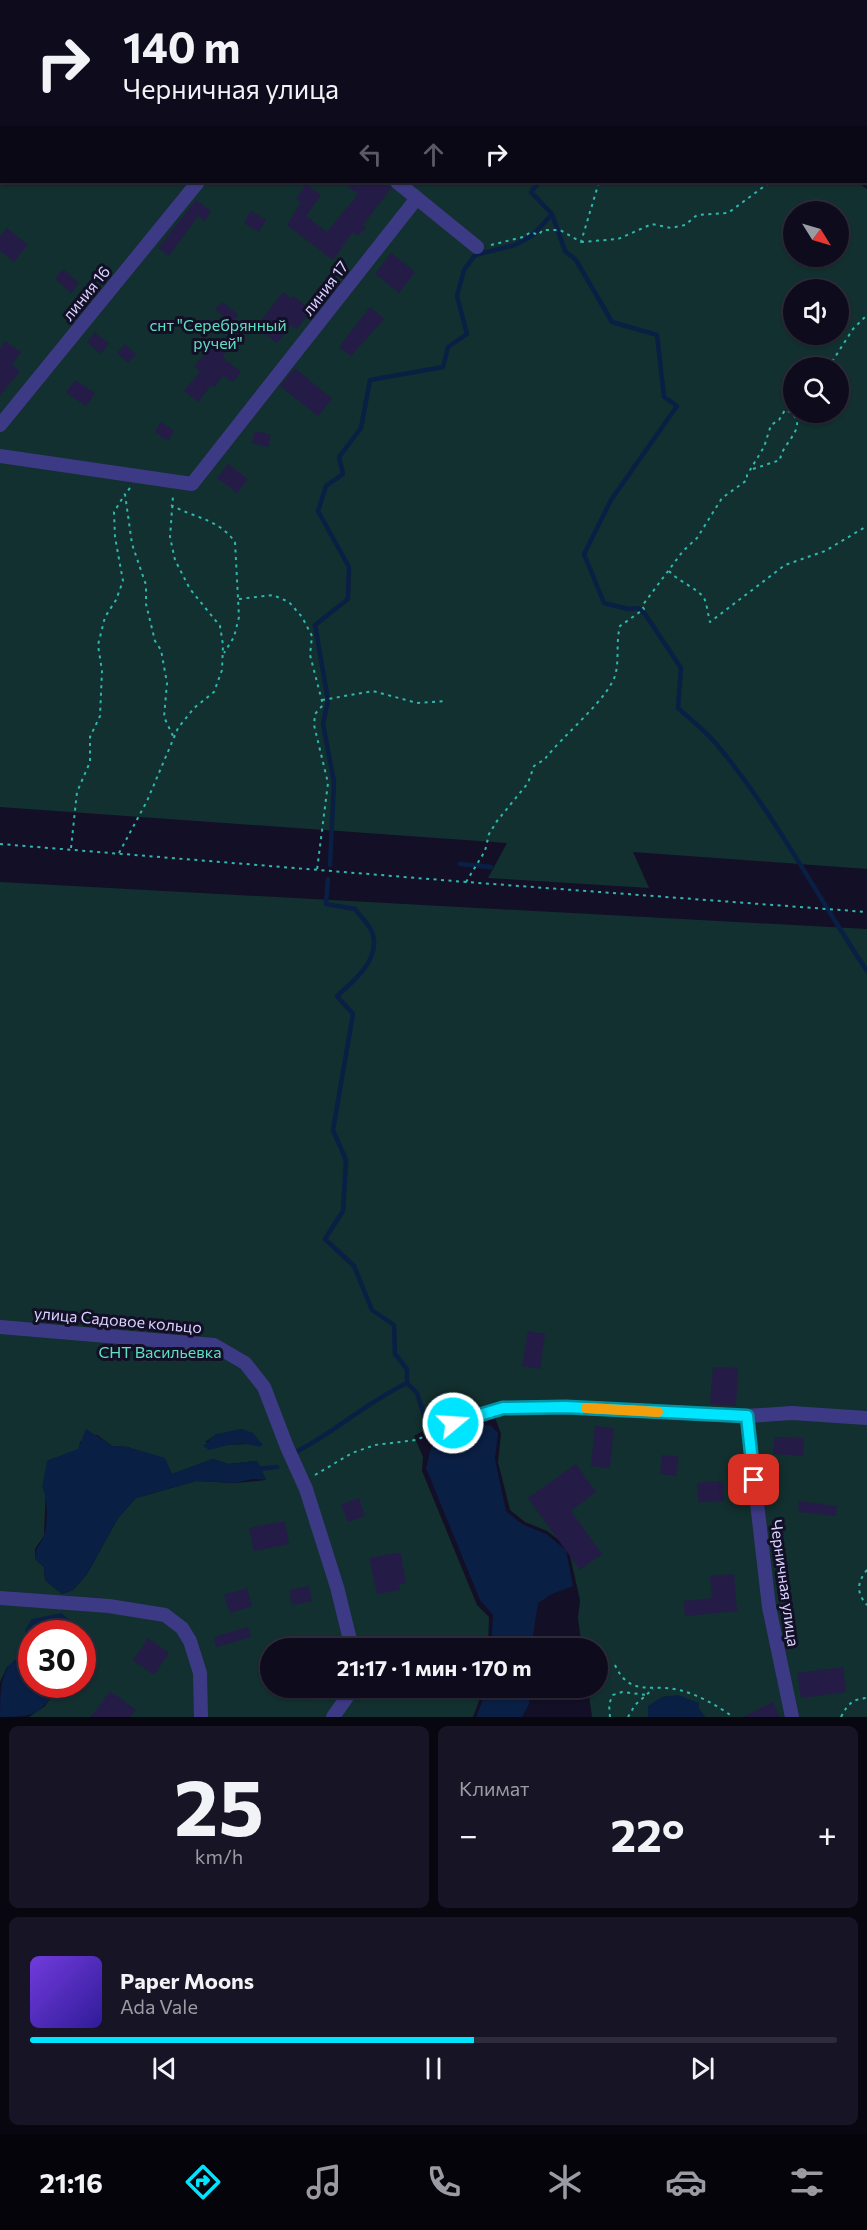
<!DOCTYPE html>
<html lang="ru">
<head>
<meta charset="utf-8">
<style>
	:root { --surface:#0e0b1c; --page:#171425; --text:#f1f3f6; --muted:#9b9ba3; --line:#2e2b3b; --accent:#00e5ff }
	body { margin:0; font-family:Commissioner,sans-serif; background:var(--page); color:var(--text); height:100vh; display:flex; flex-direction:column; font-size:22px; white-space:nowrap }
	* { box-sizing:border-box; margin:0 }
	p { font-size:20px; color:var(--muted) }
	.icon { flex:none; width:33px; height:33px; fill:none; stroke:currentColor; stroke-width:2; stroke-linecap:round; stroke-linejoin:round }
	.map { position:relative; height:1717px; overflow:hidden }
	.drawer { display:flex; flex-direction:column; gap:9px; padding:9px; background:#08060f; flex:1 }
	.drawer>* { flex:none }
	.guide { position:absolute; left:0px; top:0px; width:867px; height:183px; box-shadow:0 2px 4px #0004,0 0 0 2px var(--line); background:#0e0b1c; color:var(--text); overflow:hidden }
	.needle { width:39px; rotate:127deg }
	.tools { position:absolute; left:783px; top:201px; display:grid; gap:12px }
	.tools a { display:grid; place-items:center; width:66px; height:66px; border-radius:50%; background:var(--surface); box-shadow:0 2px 4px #0004,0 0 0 2px var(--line); font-size:30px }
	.speed { position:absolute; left:18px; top:1620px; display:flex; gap:12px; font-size:30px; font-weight:700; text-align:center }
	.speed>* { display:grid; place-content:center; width:78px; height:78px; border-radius:50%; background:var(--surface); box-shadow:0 2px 4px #0004,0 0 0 2px var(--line); line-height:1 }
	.speed .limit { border:9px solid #d22; background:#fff; color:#111 }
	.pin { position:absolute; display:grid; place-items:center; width:51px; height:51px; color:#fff; margin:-26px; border-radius:12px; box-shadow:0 3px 9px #0006 }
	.me { position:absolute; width:66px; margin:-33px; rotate:72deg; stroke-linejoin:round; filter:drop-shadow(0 0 4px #0008) }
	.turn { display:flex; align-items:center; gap:21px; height:126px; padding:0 24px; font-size:27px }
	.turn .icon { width:78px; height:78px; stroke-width:2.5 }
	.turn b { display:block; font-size:42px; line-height:51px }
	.lanes { display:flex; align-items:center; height:57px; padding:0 24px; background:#0003; justify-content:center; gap:30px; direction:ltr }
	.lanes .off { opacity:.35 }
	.big { font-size:45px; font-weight:700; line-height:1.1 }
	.drawer .card { flex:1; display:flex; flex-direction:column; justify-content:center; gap:9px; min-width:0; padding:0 21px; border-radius:9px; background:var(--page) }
	.drawer .dial { align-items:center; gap:0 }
	.dial b { font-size:78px; line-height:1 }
	.song { display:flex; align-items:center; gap:18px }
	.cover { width:72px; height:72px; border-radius:9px; background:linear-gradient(135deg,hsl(260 70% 55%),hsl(250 70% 35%)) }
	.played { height:6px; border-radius:3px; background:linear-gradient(90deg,var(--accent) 55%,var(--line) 55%) }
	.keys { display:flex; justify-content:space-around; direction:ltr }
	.heat { display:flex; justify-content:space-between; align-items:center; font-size:33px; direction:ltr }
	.drawer .tiles { flex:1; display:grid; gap:9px; grid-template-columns:1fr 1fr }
	.card:last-child { grid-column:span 2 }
	.trip { position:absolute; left:260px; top:1638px; width:348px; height:60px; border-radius:30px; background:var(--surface); box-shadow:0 2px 4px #0004,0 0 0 2px var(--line); font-weight:700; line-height:60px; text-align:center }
	.dock { display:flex; height:96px; justify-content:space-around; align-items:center; background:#06040b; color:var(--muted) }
	.dock .icon { width:42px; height:42px }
	.dock .selected { color:var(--accent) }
	.dock b { font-size:27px; color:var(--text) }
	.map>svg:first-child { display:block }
	.green { fill:#12302f; fill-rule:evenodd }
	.water { fill:#0a1f44 }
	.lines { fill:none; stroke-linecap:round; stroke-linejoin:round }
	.stream { stroke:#0a1f44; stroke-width:4.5 }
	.building { fill:#241b47 }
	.path { stroke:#2fb8b0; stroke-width:2; stroke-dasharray:3 4.5; stroke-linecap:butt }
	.street { stroke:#3d3a85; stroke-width:14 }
	.route-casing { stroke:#0095a6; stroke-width:15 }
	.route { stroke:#00e5ff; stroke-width:10 }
	.slow { stroke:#f59e0b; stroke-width:10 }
	.labels { text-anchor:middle; stroke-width:6; stroke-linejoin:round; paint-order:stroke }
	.street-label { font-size:16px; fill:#d9d4ff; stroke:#130f26 }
	.park-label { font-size:16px; fill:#5fe0c0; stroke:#130f26 }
</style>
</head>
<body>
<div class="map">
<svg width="867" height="1717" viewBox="0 0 867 1717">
	<rect width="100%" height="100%" fill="#130f26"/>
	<path class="green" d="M0 0 635 1 2 2V182H857L867 189V869L633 852 649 888 488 878 507 843 0 807ZM794 212H838V256H794ZM794 290H838V334H794ZM794 368H838V412H794Z
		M672 0H867V159L866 2Z
		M0 882 867 929V1717H705C693 1701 682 1695 662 1697L648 1717H592L588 1688H597V1648H582L578 1618 580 1600 568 1547 547 1531 525 1522 510 1510 498 1462 501 1434 491 1406 450 1416 414 1436 423 1457 422 1471 477 1605 489 1617 488 1648H270V1688H479L480 1698 473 1717H29L45 1706 59 1685 82 1684 83 1666 94 1654C87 1627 56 1626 32 1619L30 1643 25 1654 7 1667 0 1682ZM242 1429 255 1446 251 1444 219 1445 205 1442 216 1435ZM97 1435 112 1446 128 1447 168 1468 172 1474 213 1459 228 1464 257 1461 266 1480 236 1483 196 1481 136 1498 118 1518 87 1574 73 1590 62 1594 45 1580 44 1567 35 1559V1549L44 1536 47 1461 79 1449 80 1442Z"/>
	<path class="water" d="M490 1425 498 1433 495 1459 506 1511 522 1524 546 1534 566 1550 573 1586 552 1594 538 1603 531 1648H491L493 1615 480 1600 426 1468 432 1444 473 1427Z
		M86 1429 112 1446 128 1447 165 1458 172 1474 213 1459 228 1464 257 1461 266 1480 253 1479 236 1483 196 1481 136 1498 118 1518 87 1574 73 1590 62 1594 45 1580 44 1567 35 1559C35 1547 40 1546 44 1536 48 1525 48 1497 42 1487L47 1461 78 1449Z
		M242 1429 253 1433 263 1445 259 1447C241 1440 226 1446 209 1450L203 1446 216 1434Z
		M62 1613 82 1633 32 1634V1684L59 1685C39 1715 37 1717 0 1717 0 1701 0 1680 8 1667 16 1657 24 1655 30 1643L25 1630 32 1619Z
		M483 1688H530L529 1704 522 1717H476L484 1697Z
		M678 1695 699 1703V1709L705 1717H718H648V1706L662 1697Z"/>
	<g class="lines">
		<path class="stream" d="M541 0 542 2
			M539 182 531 192 552 214 565 251 576 260 612 322 657 335 664 397 677 406 611 500 584 554 604 603 628 609 638 608 645 614 681 668 678 708C691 720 707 732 718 746 776 816 817 896 867 971
			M460 864 491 867
			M330 865 334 782 323 724 328 700 315 625 348 599 349 567 318 511 326 486 343 474 339 457 361 428 370 380 443 367 448 347 467 334 457 296 464 270 475 255 515 245 533 235 552 214
			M328 879 326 904 355 909C360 916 369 924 372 932 382 958 354 981 337 996L353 1014 333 1130 346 1160 343 1211 325 1239 354 1266 372 1310 394 1325 395 1354 407 1369V1383
			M407 1383 417 1393 426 1421
			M296 1452C335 1432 367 1402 407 1383
			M257 1469 277 1467"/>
	</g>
	<path class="building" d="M342 182H388L391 188 363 225 366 227 358 236 353 232 333 260 287 225 301 202 296 199 306 184 321 195 306 216 327 232 358 194Z
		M196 200 211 211 205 221 198 216 169 256 158 248Z
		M251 211 266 220 259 232 244 223Z
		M7 228 28 245 14 262 0 251V236Z
		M391 253 415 272 399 293 375 274Z
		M63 269 79 283 71 293 55 279Z
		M283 292 291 298 293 296 311 310 297 329 291 325 277 343 256 327Z
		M223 302 238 315 231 323 215 309Z
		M370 307 384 319 351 356 339 347Z
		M95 332 109 344 101 354 87 342Z
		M5 341 21 352 12 365 20 371 0 396V348Z
		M216 343 226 352 222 357 241 372 233 382 223 375 215 387 211 385 198 402 184 391 200 372 194 366Z
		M125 344 136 354 128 363 117 353Z
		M295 368 332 399 318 416 280 386Z
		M75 380 95 393 86 406 66 393Z
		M161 422 174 431 168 441 155 432Z
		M255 431 271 435 268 447 252 443Z
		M228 464 248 479 237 493 217 478Z
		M528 1331 545 1334 540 1369 522 1366Z
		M713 1367 738 1368 736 1406 710 1404Z
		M595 1426 614 1428 610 1468 591 1466Z
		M775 1437 804 1438 803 1456 773 1454Z
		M662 1455 679 1457 676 1476 660 1474Z
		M576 1464 596 1492 571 1511 602 1554 580 1570 528 1498Z
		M723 1481 724 1501 698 1502 697 1483Z
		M359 1498 365 1516 348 1522 341 1504Z
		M799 1501 837 1506 836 1516 798 1512Z
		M285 1521 289 1544 254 1551 249 1528Z
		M395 1553 401 1554 406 1583 399 1585 400 1590 377 1594 369 1558Z
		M734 1574 737 1611 685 1616 684 1601 712 1598 710 1576Z
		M309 1586 312 1601 292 1605 289 1590Z
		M247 1588 252 1606 230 1613 224 1595Z
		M248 1627 251 1637 216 1647 214 1637Z
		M148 1638 169 1653 154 1675 133 1660Z
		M843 1667 846 1692 801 1698 797 1673Z
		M293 1688H320L304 1701Z
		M110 1691 136 1710 130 1717H91Z
		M773 1702 780 1717H743Z"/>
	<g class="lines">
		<path class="path" d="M657 0 659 2
			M484 2 485 0
			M643 2V0
			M866 18 867 17
			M866 170 867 171
			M581 242 618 239 652 224 671 228 685 225 697 215 728 213 770 182
			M491 245 523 237 531 232 538 235 543 230H560L581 242 599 182
			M828 368 853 329 867 315
			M753 469 780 460C782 441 814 425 785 409
			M130 488 125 494 132 544 146 585V604L155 641 161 650 167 683 164 717 174 738
			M171 505C194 518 219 519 235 542L239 617 234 637 224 653
			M669 571C679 582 697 588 704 598 707 604 708 615 710 622L785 565 825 551 867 526
			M239 599 273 595 289 602 302 617 312 636 310 655 323 705 315 714 314 725 328 783 317 870
			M322 700 373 691 417 703 445 701
			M0 844 466 882 867 912
			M71 848 77 792 90 762V737L100 716 102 671 98 645 105 617 116 600 123 581 115 537 114 512 125 494
			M119 853 147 801 178 728 194 708 214 692 222 670 223 645 220 626 190 589 175 560 170 537 173 496
			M466 882 485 851 489 834 497 821 528 783 534 766 545 759C561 737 612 696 616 672 619 657 616 641 620 626L644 609 642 606 683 551 697 538 722 498 747 480V475L764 447 771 425 779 420 794 395
			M315 1475 352 1453 375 1445 416 1440 440 1430
			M867 1570C857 1582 856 1593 867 1605
			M18 1656 32 1663
			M615 1665C630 1698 652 1683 679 1690 697 1694 718 1706 733 1717
			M610 1717 609 1704 613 1695 622 1692 647 1695
			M628 1717 635 1705 653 1689
			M841 1717C848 1704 852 1699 867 1698"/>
		<path class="street" d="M169 0 171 2
			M115 2 116 0
			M0 153 2 151
			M397 182 477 247
			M0 425 198 182
			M0 456 192 484 417 198
			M0 1327 214 1345 245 1363 264 1387 287 1447 306 1489 337 1587 352 1648
			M747 1416 769 1607 792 1717
			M453 1423 503 1408 566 1407 747 1416 792 1413 867 1418
			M0 1598 109 1606 165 1615 182 1628 190 1641 200 1673 201 1717
			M333 1717 347 1697 350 1688"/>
	</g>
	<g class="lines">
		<g class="route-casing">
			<path id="route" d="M453 1423 503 1408 566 1407 747 1416 754 1480"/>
		</g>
		<use href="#route" class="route"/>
		<path class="slow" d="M586 1408 658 1412"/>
	</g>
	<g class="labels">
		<g class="street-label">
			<text transform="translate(325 288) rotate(-52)" y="6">линия 17</text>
			<text transform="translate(86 293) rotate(-51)" y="6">линия 16</text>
			<text transform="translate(118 1320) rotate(5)" y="6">улица Садовое кольцо</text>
			<text transform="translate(785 1583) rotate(82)" y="6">Черничная улица</text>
		</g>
		<g class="park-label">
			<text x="218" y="331">снт "Серебрянный<tspan x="218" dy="18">ручей"</tspan></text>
			<text x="160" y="1358">СНТ Васильевка</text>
		</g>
	</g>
</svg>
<div class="tools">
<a><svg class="needle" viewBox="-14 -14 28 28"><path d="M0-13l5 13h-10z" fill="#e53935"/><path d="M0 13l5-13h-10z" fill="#9b9ba3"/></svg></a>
<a><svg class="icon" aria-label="sound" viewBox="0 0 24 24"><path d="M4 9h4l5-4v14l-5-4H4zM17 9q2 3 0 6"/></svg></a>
<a><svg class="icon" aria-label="search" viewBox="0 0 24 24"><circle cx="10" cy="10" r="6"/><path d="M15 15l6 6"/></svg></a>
</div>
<div class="speed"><div class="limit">30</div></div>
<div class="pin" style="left:754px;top:1480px;background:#d93025"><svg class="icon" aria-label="arrive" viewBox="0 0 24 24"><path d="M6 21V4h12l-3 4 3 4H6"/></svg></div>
<svg class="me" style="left:453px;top:1423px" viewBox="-20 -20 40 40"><circle r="17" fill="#00e5ff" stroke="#fff" stroke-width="3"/><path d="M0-11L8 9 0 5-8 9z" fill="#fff"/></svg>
<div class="trip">21:17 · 1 мин · 170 m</div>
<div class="guide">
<div class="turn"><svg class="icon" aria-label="right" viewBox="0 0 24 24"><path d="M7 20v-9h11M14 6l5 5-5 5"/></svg><div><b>140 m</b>Черничная улица</div></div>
<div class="lanes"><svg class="icon off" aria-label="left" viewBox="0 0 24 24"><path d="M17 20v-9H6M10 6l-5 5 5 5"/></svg><svg class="icon off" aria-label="ahead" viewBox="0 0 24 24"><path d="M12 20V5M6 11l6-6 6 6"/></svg><svg class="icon" aria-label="right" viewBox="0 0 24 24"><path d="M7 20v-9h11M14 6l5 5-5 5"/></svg></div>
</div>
</div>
<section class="drawer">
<div class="tiles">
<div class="card dial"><b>25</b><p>km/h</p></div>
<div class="card"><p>Климат</p>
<div class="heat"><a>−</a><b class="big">22°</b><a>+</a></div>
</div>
<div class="card">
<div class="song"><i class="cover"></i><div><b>Paper Moons</b><p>Ada Vale</p></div></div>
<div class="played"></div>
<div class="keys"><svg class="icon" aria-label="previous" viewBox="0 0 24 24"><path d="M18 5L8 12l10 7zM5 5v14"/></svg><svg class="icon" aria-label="pause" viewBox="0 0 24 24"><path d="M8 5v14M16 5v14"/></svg><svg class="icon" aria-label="next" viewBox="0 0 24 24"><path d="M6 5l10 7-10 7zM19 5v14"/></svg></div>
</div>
</div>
</section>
<nav class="dock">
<b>21:16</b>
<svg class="icon selected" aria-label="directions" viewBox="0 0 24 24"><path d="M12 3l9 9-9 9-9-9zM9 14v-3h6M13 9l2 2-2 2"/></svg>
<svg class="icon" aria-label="music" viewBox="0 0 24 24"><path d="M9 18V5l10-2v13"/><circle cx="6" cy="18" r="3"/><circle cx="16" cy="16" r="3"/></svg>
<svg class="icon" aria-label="phone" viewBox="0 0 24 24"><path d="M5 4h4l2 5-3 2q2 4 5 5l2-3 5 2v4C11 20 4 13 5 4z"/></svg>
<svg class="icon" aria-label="climate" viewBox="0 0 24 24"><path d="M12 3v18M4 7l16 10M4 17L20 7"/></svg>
<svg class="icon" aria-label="car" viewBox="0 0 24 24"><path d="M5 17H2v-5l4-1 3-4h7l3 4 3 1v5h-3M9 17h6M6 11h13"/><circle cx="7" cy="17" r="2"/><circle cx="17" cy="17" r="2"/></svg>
<svg class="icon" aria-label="filters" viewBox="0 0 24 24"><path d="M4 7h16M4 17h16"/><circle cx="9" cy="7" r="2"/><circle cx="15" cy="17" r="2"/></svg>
</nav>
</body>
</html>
